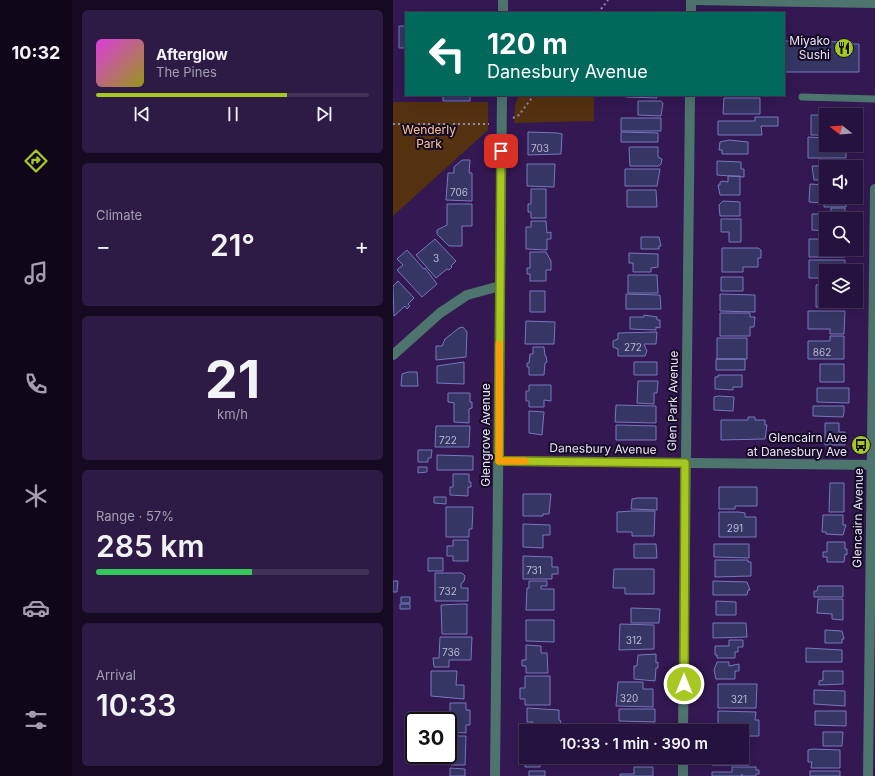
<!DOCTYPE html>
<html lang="en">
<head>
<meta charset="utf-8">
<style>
	:root { --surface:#26123e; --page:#2e1b45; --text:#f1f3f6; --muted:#a49eb0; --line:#423258; --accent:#a6c821 }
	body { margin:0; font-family:Inter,sans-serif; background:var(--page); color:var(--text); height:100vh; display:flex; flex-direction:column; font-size:15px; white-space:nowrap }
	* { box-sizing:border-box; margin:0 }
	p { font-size:13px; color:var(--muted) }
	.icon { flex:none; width:22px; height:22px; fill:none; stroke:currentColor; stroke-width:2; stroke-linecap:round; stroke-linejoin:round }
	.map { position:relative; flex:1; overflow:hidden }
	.drawer { display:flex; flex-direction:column; gap:10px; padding:10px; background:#150a22; width:321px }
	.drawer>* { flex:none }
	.banner { position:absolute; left:12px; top:12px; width:380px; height:84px; border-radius:0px; box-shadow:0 4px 16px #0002,0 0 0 1px var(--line); background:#00695c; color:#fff; overflow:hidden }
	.needle { width:26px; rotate:287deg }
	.fabs { position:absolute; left:426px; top:108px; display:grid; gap:8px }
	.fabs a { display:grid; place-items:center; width:44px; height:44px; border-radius:0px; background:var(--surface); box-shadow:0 4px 16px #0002,0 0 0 1px var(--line); font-size:20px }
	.speed { position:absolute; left:12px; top:712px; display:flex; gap:8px; font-size:20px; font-weight:700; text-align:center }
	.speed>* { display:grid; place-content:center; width:52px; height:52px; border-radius:50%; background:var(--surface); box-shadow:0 4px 16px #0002,0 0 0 1px var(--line); line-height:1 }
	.speed .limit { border:2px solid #111; border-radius:6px; background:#fff; color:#111 }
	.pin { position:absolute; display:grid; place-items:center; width:34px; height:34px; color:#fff; margin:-17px; border-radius:8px; box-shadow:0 2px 6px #0006 }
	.me { position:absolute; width:44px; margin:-22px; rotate:0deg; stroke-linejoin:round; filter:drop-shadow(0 0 3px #0008) }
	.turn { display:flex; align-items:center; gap:14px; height:84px; padding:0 16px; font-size:18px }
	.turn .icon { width:52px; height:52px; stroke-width:2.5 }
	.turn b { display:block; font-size:28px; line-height:34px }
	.big { font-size:30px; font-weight:600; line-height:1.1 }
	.drawer .tile { flex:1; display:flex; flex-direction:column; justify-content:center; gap:6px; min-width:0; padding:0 14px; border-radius:6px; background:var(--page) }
	.drawer .dial { align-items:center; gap:0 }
	.dial b { font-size:52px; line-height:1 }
	.song { display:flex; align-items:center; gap:12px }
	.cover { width:48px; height:48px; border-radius:6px; background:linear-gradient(135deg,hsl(300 70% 55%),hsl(60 70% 35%)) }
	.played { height:4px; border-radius:2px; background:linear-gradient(90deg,var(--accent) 70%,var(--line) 70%) }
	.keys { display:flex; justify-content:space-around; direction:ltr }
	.heat { display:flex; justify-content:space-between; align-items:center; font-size:22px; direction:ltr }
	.charge { height:6px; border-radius:3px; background:linear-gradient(90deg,#34c759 57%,var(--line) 0) }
	.trip { position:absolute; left:126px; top:724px; width:230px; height:40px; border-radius:0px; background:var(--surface); box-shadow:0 4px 16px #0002,0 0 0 1px var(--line); font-weight:600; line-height:40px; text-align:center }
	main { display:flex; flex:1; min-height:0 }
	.tab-bar { display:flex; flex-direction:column; width:72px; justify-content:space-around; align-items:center; background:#0f0719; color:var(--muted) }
	.tab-bar .icon { width:28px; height:28px }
	.tab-bar .current { color:var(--accent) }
	.tab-bar b { font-size:18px; color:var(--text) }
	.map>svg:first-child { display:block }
	.green { fill:#54320f }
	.building { fill:#363665; stroke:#7678bb }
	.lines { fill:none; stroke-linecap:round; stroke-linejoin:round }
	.path { stroke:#9887ae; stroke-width:2; stroke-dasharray:2 3; stroke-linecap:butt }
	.service { stroke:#4d746d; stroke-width:7 }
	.minor { stroke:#4d746d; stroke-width:10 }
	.tertiary { stroke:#4d746d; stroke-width:10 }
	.route-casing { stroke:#6c8215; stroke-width:10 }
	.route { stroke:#a6c821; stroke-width:7 }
	.slow { stroke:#f59e0b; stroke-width:7 }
	.labels { text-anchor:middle; stroke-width:4; stroke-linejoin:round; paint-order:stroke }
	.number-label { font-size:10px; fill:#beb8d5 }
	.poi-label { font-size:12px; fill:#ece4fa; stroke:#160b24; text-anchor:end }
	.park-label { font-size:12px; fill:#fcc495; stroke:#160b24 }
	.street-label { font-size:12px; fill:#ece4fa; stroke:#160b24 }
</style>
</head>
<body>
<main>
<nav class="tab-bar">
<b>10:32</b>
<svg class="icon current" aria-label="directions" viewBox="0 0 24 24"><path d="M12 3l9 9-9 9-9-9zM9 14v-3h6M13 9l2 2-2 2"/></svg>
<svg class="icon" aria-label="music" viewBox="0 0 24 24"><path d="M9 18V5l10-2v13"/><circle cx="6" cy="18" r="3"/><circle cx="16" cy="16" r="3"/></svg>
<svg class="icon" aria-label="phone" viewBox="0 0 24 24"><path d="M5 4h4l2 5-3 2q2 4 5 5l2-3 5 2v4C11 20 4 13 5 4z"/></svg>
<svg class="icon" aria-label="climate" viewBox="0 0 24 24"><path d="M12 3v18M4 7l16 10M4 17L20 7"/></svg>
<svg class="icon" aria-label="car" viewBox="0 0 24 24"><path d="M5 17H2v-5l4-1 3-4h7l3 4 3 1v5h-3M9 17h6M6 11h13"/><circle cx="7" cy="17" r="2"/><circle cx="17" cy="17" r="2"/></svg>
<svg class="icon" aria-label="filters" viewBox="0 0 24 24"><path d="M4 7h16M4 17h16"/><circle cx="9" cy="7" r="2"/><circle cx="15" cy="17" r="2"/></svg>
</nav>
<section class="drawer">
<div class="tile">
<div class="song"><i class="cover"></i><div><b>Afterglow</b><p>The Pines</p></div></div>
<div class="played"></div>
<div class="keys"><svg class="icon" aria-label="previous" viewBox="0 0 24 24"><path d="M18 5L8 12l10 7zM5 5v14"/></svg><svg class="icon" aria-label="pause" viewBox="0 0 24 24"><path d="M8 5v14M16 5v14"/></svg><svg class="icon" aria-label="next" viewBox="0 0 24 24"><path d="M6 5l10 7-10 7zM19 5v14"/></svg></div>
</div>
<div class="tile"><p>Climate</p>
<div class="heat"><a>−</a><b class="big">21°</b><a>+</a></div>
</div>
<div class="tile dial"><b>21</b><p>km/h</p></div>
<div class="tile"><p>Range · 57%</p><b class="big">285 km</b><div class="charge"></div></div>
<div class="tile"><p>Arrival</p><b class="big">10:33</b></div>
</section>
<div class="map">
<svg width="482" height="776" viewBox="0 0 482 776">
	<rect width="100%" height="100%" fill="#331852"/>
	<path class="green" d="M126 95H201V121L121 123 122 105Z
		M0 102H95V130L0 216Z"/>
	<path class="building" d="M12 24 13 48H6V26H12Z
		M391 41 459 42V44H466V72H391Z
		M50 95H77V101H50Z
		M234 95H264V98L233 97Z
		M331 98H367V114H330Z
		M245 101H268L270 103 268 116 245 115Z
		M418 115H433V135H418Z
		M362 117H385V126H368L369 135H325V121H362Z
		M228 118H268V131H228Z
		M135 132 165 133 169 134 168 154 135 155Z
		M228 132 265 133V142H228Z
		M415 137 433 138V145H453V158H415Z
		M336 140 355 142V154H329V150H326L327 142Z
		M237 147H265V157L269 159 268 164 266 166H237L236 148Z
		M69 160H77L76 173H79V201L53 200 55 173H61V167Z
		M324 161 348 162V169H351V177L324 175Z
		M134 164H162L161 187 134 186Z
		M419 166H450V167H433V180H421Z
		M232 169H267L264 186H232Z
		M335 176H347V195H327L325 185H327V182L330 181 335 182Z
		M417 184 433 185V197H453V207H431V203L416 202Z
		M138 189H153V218H138V212H135V204H138Z
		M234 190H263L264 207H234Z
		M330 201 347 202V216H327L326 205Z
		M54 204H79V226H69V246H56L44 234V230L54 225Z
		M438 208H452V219H433V231L419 230V214H438Z
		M328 219H348V242H336V232H328Z
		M138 221H153L154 233 158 232V239H154V250L133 249V227H138Z
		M248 237H266L268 246H266V249H248Z
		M42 239 63 261 58 266 59 267 56 270 54 269 43 278 23 255Z
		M416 239H433V249H452V257H416Z
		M329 248H365L368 250V258H365V267H350V272H329Z
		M14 250 31 269 32 268 44 284 29 297 4 270 10 265 4 259Z
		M137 252H153L158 261V270H153V281H137V274H134V268H137Z
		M236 253 265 254V267L258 268V272H240V263H236Z
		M416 260H452V271H433V278H416Z
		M235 275H264L265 293H235Z
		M328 277H350V291H328Z
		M5 281 21 298 15 304 17 306 14 309 12 306 1 316 0 286Z
		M423 285H433V301H452V307H423Z
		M137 291H152V312H137Z
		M233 294 267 295 268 309H233Z
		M327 294 362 295V312L327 311Z
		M415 311H452L451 334H437V329H415Z
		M327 313H357V317H362L361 327H357V336H327Z
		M251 315 264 317V320H267V328L263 327V330L237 329V317H251Z
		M133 321 162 322 161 344H132Z
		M70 327 74 332 73 357 43 360V346H49L52 339 66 328Z
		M264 332 263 344H251L254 351 252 356H225V349L220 347V341L225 339V333Z
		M437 336H451V359H415V341H437Z
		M324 338H354V359H324Z
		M140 347H151L152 356H153L154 362 152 363 151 375H136V367H134V363H136L137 354H140Z
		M323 359H352V370H323Z
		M71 362V384L44 383V366Z
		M241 362H264V375H241Z
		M427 364H451V382H427Z
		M15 372H24L25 386H8L9 374Z
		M325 375H349V387H340V390L322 389V377H325Z
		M245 381H265L264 393H261V404L244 403Z
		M136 385H158V401L151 400V407H136V401H133V391H136Z
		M424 388H456V403L424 402Z
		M55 393H77V402H79V408L76 409V423L61 422V403L55 402Z
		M325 396 341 397 340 411 321 410V397Z
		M223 405 263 406V423L222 422Z
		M420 406H451V413L450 417 420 416Z
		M136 411 151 412 149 435 136 433Z
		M355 417H362V420H372V425H374L372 439 328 440V420H355Z
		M432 423H446V432H452V445H432Z
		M223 425 263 426V440H223Z
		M43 426H77L76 447H42Z
		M25 450H39L38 458H35V462H25Z
		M44 455 80 456V470H44Z
		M25 467H34V472L25 473Z
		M60 474H76V482H78V487H75V496L57 495V487H60Z
		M437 483H451V512H436Z
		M326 487H364V506H342V509H326Z
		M130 494H158L156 514H150V516H130Z
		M41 497H53V504L41 503Z
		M244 498H264V510L238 509 239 499Z
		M53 507H80L79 529H76V537H53Z
		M239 511H262L261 536H239V532H224V512Z
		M326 512H346L352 513V517H363V537H326Z
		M430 515H450V525H453L450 535 433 534V532H429Z
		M130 524 157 525V535H150V548L130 547Z
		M60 540H75V561H60V556H54V546H60Z
		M434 542H452V549H454V555L452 554 451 562H434V557H430V552H434Z
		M241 544H263L264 558H241Z
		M321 544H356V558L321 557Z
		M130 556 159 557V567H165V574H159V579H130Z
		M35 558H50V571H35Z
		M322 560H355V562H358V576L322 577Z
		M221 569H261V594H232V588H220Z
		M42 573H69L72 576 71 581 68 584V588H75V601H42Z
		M0 581H5L4 592H0Z
		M136 581H154V586H148V589H161V610H133L134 588H136Z
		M320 581 354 582 357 590H355L354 595H320Z
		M425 586H450V597H421V591H424Z
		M8 597H17V603H8Z
		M425 599H450V620L439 619V614L424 613Z
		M323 601 343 602V615H323Z
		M7 604H17V609H7Z
		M68 604H74V634H49L48 605Z
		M238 608 267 609 266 623H238Z
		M133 620H161V642L133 641Z
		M320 623H353L354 637 320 638Z
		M227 624 261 625V649L226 650Z
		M432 630 449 631 451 639H449V643H432Z
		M47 637H79L78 660H56V667H41L40 658H46Z
		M336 640H350V647H345V652H342V658H324V655H322V646H336Z
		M133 645 148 646V653H154L155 673H133V666H129V660H133Z
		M413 648 449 650V662H413Z
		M263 654V663L265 662V668H263L262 681 241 679V666H244L245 655Z
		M324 662H336V666L346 664V671H342V679H323L321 670Z
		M38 671H64L63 685H71V699L38 696Z
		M430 671H450V684L426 685V681L430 680Z
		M132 676H157V705H132V699H127V688H132Z
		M225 682H250V689H260V707L223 706Z
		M325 684H364L363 708H325Z
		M421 690 452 691V706L421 704Z
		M57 703H73V710H77V725H73V733L57 732V721H51V715H57Z
		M134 708 166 710V720L168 721 165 731H137L140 722H134Z
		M226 709H262V722L226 721Z
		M325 711 363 712 362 720H366V736H349V731H332L333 724H325Z
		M422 711H453V726L422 725Z
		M242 724H262V729H265V731H237V726H242Z
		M430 732H450L449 746H430Z
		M57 736H73L72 765H58L57 754H55V749L57 748Z
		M133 739V757H147V767H132Z
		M349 742H356V765H319V757H349Z
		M419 749 447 750V768H418L419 762H415V750Z
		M223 757H259V764L223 763Z
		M241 767H260V776H227V774H241Z
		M339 767H363V770H366V774H363V776H349V774V776H319V772H339Z
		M57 768 72 769V776H57Z
		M136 771H152V776H136Z
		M417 771H447V776H417Z"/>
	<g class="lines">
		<path class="path" d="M205 13 215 0
			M120 118 126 115 141 95
			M0 124H96"/>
		<path class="service" d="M409 97 482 99"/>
		<path class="minor" d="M298 0V13
			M110 13V0
			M0 355 47 313 74 295 107 286
			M106 461 482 465
			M290 731 297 95
			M102 776 109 95
			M290 776V757"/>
		<path class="tertiary" d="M299 0 482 3
			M475 776 482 189"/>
	</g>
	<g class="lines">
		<g class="route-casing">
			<path id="route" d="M108 151 106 461 292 463 291 684"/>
		</g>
		<use href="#route" class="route"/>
		<path class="slow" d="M106 344V461H132"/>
	</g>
	<defs>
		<g id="restaurant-disc" transform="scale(1)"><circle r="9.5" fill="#a6c821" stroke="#160b24"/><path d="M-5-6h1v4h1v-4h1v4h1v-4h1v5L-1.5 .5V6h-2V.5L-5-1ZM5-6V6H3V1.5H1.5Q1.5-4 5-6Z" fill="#111"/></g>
		<g id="bus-disc" transform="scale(1)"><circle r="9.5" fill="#a6c821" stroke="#160b24"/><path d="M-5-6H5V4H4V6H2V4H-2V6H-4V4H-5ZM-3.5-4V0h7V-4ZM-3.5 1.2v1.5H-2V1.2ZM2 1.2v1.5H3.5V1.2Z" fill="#111"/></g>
	</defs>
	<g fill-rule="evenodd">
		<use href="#restaurant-disc" x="451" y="48"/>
		<use href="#bus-disc" x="468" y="445"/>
	</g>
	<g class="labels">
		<g class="number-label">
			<text x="147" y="152">703</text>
			<text x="66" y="196">706</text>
			<text x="43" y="262">3</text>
			<text x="240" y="351">272</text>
			<text x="429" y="356">862</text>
			<text x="55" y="444">722</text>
			<text x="342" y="532">291</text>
			<text x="141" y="574">731</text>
			<text x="55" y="595">732</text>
			<text x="241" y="644">312</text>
			<text x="58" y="656">736</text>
			<text x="236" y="702">320</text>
			<text x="346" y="703">321</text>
		</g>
		<g class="poi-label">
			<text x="437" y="45">Miyako<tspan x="437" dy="14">Sushi</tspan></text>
			<text x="454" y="442">Glencairn Ave<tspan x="454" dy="14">at Danesbury Ave</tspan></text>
		</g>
		<g class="park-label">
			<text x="36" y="134">Wenderly<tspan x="36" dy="14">Park</tspan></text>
		</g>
		<g class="street-label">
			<text transform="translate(280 401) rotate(-89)" y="4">Glen Park Avenue</text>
			<text transform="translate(93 435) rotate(-90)" y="4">Glengrove Avenue</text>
			<text transform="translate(210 449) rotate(1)" y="4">Danesbury Avenue</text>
			<text transform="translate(465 518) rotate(-89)" y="4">Glencairn Avenue</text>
		</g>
	</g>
</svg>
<div class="fabs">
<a><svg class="needle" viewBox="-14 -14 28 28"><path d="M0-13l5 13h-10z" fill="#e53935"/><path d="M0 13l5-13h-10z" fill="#a49eb0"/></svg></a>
<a><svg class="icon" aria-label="sound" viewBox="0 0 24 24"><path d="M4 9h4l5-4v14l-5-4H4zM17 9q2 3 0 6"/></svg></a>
<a><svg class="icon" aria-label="search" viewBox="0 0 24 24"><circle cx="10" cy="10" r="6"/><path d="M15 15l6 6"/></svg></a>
<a><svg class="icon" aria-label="layers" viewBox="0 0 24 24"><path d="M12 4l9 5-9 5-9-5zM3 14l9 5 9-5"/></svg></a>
</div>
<div class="speed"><div class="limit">30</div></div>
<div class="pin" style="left:108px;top:151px;background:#d93025"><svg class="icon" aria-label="arrive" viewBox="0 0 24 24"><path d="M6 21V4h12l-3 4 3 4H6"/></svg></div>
<svg class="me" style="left:291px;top:684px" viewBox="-20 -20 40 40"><circle r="17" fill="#a6c821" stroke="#fff" stroke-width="3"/><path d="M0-11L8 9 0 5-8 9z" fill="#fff"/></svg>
<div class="trip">10:33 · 1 min · 390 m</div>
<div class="banner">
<div class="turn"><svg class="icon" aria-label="left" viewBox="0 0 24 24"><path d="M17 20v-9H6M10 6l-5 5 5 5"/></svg><div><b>120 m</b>Danesbury Avenue</div></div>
</div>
</div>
</main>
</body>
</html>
